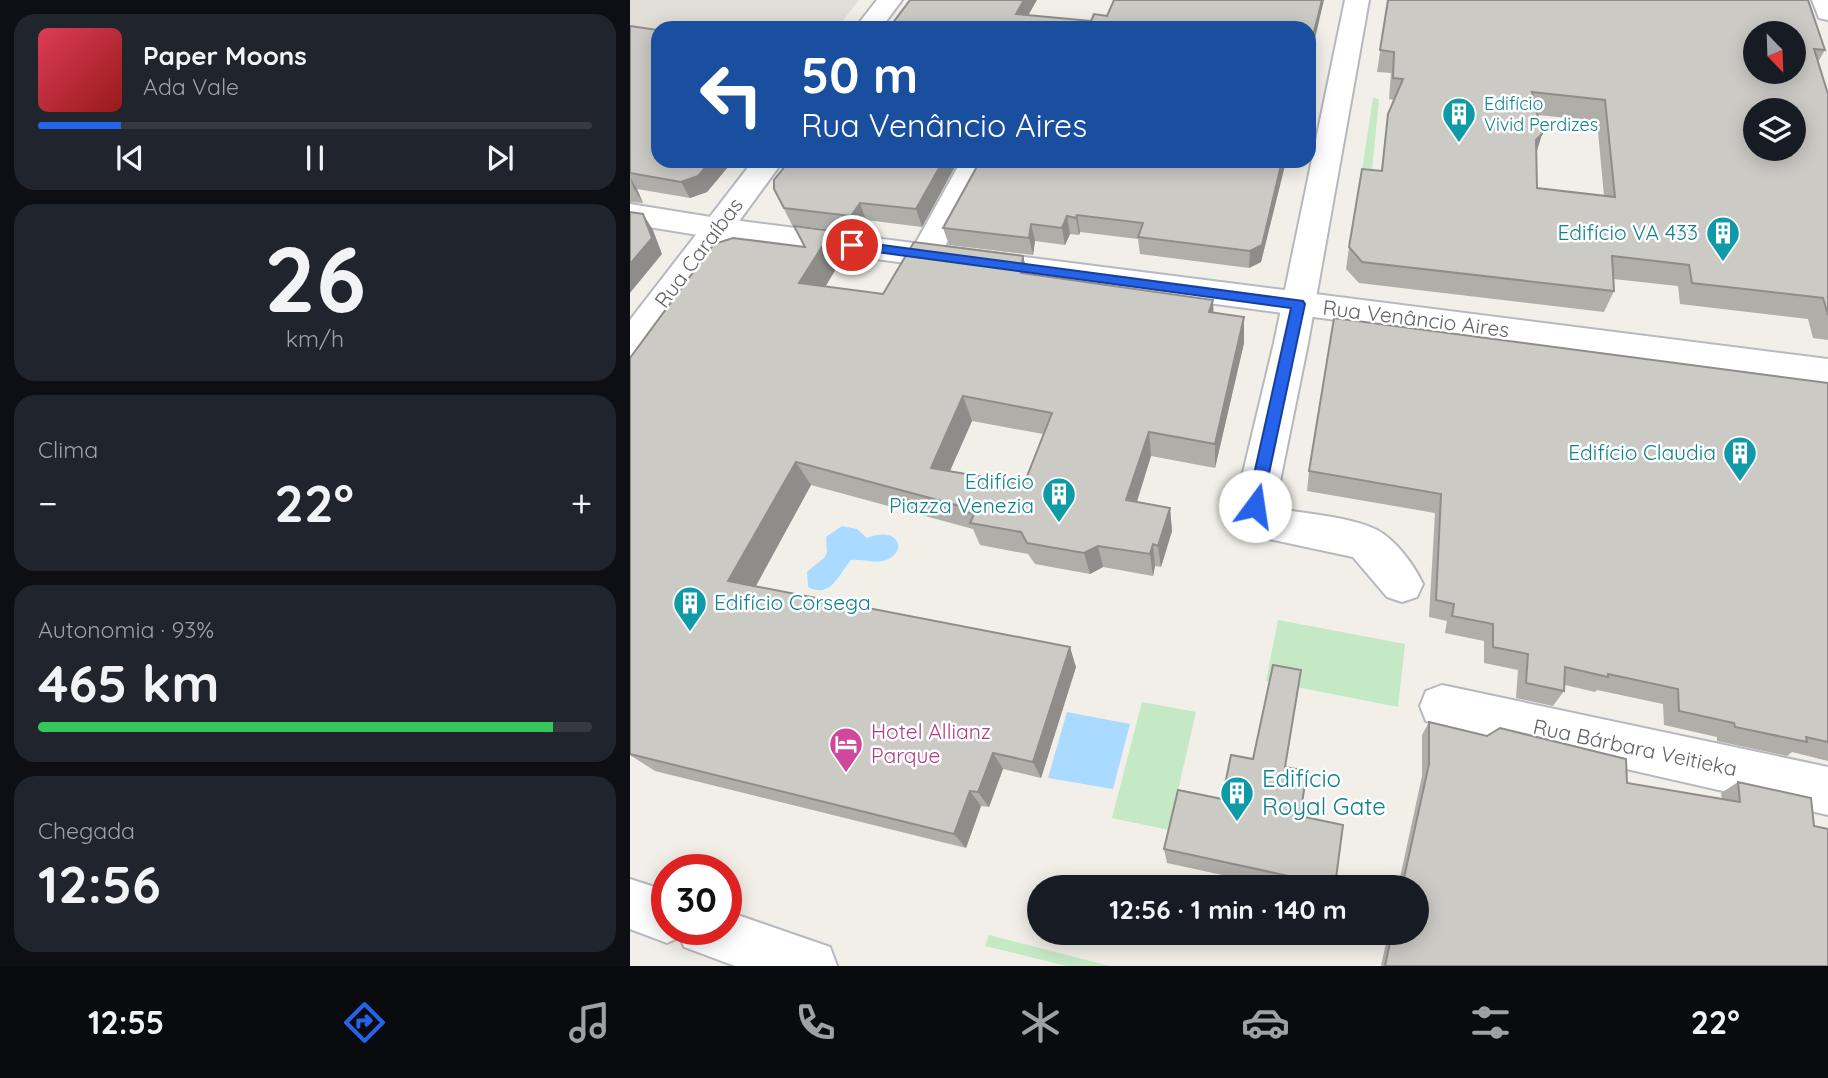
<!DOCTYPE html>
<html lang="pt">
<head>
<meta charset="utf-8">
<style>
	:root { --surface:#171b24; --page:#20242c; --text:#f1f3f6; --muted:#9ea1a6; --line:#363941; --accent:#2563eb }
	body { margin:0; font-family:Quicksand,sans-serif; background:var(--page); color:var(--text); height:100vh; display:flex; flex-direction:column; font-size:26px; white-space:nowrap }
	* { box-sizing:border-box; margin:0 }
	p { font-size:23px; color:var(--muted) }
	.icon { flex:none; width:38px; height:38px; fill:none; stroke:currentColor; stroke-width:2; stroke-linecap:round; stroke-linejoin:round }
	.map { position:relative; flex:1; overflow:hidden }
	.details { display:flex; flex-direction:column; gap:14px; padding:14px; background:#0d0f14; width:630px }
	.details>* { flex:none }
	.top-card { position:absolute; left:21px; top:21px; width:665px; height:147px; border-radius:21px; box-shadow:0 4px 18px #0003; background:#1a4fa0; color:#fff; overflow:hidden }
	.needle { width:46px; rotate:157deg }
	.tools { position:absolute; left:1113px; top:21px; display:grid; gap:14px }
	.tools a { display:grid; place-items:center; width:63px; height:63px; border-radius:50%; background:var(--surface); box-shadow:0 4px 18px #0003; font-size:35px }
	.speed { position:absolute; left:21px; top:854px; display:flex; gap:14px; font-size:35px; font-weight:700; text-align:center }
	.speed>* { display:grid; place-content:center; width:91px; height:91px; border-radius:50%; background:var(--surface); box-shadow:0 4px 18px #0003; line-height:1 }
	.speed .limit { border:10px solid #d22; background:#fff; color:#111 }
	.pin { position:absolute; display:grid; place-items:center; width:60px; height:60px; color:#fff; margin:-30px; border:4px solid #fff; border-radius:50%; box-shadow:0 2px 7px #0007 }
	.me { position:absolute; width:77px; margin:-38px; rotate:14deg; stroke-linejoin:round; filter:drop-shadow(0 0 5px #0008) }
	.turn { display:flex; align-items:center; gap:24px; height:147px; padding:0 35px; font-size:32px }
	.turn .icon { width:91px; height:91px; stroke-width:2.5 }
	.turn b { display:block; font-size:49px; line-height:60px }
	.big { font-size:52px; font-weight:700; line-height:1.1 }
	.details .card { flex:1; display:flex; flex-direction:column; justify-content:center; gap:10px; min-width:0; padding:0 24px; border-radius:21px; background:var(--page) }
	.details .dial { align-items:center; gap:0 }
	.dial b { font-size:91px; line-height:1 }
	.song { display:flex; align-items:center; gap:21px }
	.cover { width:84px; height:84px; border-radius:10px; background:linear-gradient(135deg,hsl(350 70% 55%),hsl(0 70% 35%)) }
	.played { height:7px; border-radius:4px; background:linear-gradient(90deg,var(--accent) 15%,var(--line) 15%) }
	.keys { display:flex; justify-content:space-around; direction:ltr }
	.heat { display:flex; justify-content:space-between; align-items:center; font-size:38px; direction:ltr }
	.charge { height:10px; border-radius:5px; background:linear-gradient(90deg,#34c759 93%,var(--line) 0) }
	.trip { position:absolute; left:397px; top:875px; width:402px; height:70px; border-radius:35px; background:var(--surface); box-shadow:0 4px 18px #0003; font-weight:700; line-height:70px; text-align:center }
	.menu { display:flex; height:112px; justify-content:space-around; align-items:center; background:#090b0e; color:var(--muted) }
	.menu .icon { width:49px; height:49px }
	.menu .active { color:var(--accent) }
	.menu b { font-size:32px; color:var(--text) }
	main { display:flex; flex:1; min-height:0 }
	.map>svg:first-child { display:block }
	.education { fill:#e1ded6 }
	.green { fill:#c5e8c5 }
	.water { fill:#aadaff }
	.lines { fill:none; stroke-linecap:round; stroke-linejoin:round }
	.street-casing { stroke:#b5b8bc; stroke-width:4 }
	.secondary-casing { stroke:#b6babf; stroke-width:4 }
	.street { fill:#fff; fill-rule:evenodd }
	.secondary { fill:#fff; fill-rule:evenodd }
	.wall { fill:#afaea9; fill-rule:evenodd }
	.shaded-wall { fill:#8f8d8a }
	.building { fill:#cccac5; stroke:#8f8d8a; stroke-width:2; fill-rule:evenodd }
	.route { fill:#2563eb; stroke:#184099; stroke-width:2 }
	.labels { text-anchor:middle; stroke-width:5; stroke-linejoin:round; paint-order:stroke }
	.far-culture-label { font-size:18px; fill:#0d838f; stroke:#fff; text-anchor:start }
	.culture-label { font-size:21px; fill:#0d838f; stroke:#fff; text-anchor:end }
	.street-label { font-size:21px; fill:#5f6368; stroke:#fff }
	.hotel-label { font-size:21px; fill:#b23c85; stroke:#fff; text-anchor:start }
	.near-culture-label { font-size:24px; fill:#0d838f; stroke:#fff; text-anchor:start }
</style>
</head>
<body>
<main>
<section class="details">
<div class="card">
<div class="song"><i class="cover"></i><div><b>Paper Moons</b><p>Ada Vale</p></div></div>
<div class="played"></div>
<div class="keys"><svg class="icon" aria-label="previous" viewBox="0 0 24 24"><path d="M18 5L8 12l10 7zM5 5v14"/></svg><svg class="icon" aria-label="pause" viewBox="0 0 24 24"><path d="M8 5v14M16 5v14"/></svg><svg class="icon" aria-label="next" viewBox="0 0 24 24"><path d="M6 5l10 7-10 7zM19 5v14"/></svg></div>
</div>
<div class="card dial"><b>26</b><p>km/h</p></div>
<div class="card"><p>Clima</p>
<div class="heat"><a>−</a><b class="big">22°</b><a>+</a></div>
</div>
<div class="card"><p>Autonomia · 93%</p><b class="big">465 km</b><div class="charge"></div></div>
<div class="card"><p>Chegada</p><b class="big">12:56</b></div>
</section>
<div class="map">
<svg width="1198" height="966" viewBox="0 0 1198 966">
	<rect width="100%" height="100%" fill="#f1efe8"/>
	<path class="education" d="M0 0H229L207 28H28V45L0 41Z"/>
	<path class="green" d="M743 98 749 99 742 171 732 170Z
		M648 620 775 644 768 707 636 681Z
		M512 702 566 712 539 830 482 818Z
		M359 935 480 966H437L355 946Z"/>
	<path class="water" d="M212 526 227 529 237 538C268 525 279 551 256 560 245 564 233 559 221 560 208 575 201 599 178 587L177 572 195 557 197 552 196 537Z
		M437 712 500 724 483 789 418 778Z"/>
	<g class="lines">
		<g class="street-casing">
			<path id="street" d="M247 0H272L251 28H225Z
				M715 0H739L678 343 645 506 649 509C678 514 722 517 747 530 766 540 784 565 793 584L787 597 772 602 757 597 723 557 625 536 615 528 605 506 644 343Z
				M123 161H153L12 354 0 358V320Z
				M331 161H361L306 263 295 266 284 263 279 255Z
				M812 685 1198 767V815L812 727 796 721 790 706 796 691Z"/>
		</g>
		<g class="secondary-casing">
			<path id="secondary" d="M1182 0H1198V20L1189 18Z
				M0 204 87 218 1198 359V385L87 238 0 224Z
				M0 879 37 891V929H96V911L200 947 207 966H105L54 947 50 937 37 943 0 929Z"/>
		</g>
		<use href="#street" class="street"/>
		<use href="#secondary" class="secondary"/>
	</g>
	<path class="wall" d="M758 0 1195 50 1188 62 1198 94V340L1183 338 1178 319 1050 304 1048 286 983 279 984 291 974 312 729 283 716 269 719 247 751 171 758 114 764 100 759 99 761 73 747 72ZM908 115 967 121 974 196 907 188V151L912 134Z
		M0 26 28 161H103L77 192 60 198 7 189 13 203 0 202Z
		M159 161H328L292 227 236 220 228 233 162 225 144 189Z
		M350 161H656L631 262 619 268 510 254 508 239 450 232 449 235 440 234 435 245 405 241 403 255 319 245 313 228Z
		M164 226 213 257 195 287 253 294 393 256 398 274 583 313 614 317V343L585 468 521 456 507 502 540 508 542 531 531 567 525 566 523 576 473 567 460 574 405 564 398 554 350 545 343 529 181 485 126 586 446 667 411 778 373 769 359 807 351 806 336 848 25 771 0 755 174 246ZM342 421 413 434 394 484 320 471Z
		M1198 383V761L1162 752 1157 756 1087 741V737L1034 725 1033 704 967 690 965 692 935 685 934 691 923 706 886 698 888 670 854 663V641L815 633 817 621 799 617 805 513 677 491 679 471Z
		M799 722 997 783 1092 799 1091 793 1108 782 1198 966H751L758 933H788V887H768L792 776V735Z
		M655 767 670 816 705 886V887H648L537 863 534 849 592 799Z"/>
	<path class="shaded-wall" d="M394 0H407L391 28 386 14Z
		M692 0H694L679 64V52Z
		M912 134 905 156 906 140Z
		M81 161H103L77 192 60 198 51 182Z
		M313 161H328L292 227 286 209Z
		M652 161H656L631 262 619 268 620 251Z
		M0 177 7 189 13 203 3 187Z
		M230 203 236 220 228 233 221 216Z
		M13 214 23 230 32 254 0 293V264Z
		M447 215 450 232 449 235 446 218Z
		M437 216 440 234 435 245 432 228Z
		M401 224 405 241 403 255 399 238Z
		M202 231 213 257 182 309 169 283Z
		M393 256 399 282 391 273Z
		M583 300 584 325 579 312Z
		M614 317V343L585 468V444Z
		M333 396 342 421 311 491 301 468Z
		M519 432 521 456 500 523 496 500Z
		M166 462 181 485 117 602 98 581Z
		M540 508 542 531 531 567 528 546Z
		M523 544 525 566 523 576 520 554Z
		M468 546 473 567 460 574 454 553Z
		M440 647 446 667 411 778 403 762Z
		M363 753 373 769 359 807 348 792Z
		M340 791 351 806 336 848 324 834Z"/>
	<path class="building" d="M280 0H394L386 14 461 21 464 14 477 16 484 0H692L679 52V28H259Z
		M758 0H1178L1195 50 1184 49 1198 94V315L1193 298 1062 283 1059 265 982 256 984 291 732 262 719 247 732 169 752 171 758 114 773 79 763 78 764 52 750 50ZM1125 33H1164V72H1125ZM902 92 975 100 985 197 907 188 906 140 912 134ZM1125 110H1164V149H1125Z
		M0 26 28 30V161H81L68 176 51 182 0 173Z
		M159 161H313L286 209 230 203 221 216 154 208 144 189V180Z
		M350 161H652L632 245 620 251 508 237 513 223 447 215 446 218 437 216 432 228 401 224 399 238 313 228Z
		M0 212 13 214 22 238 0 264Z
		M164 226 202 231 169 283 253 294 284 242 393 256 391 273 583 300 579 312 614 317 585 444 519 432 496 500 540 508 528 546 523 544 520 554 468 546 454 553 397 543 391 532 340 523 344 514 335 512 337 508 166 462 98 581 440 647 403 762 363 753 348 792 340 791 324 834 0 754V358L84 244 103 238 175 247ZM333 396 422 413 394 484 301 468Z
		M704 318 1198 383V742L1176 737 1177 742 1105 727 1104 723 1049 711 1048 689 978 674V677L935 667 934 691 896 683 898 654 863 647V624L822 616 824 604 806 600 811 494 679 471Z
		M643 665 671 670 655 767 677 771 670 816 713 825 705 886 534 849 548 790 592 799 601 755 623 759Z
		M799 722 857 736 870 728 996 759 997 783 1110 802 1108 782 1181 798 1184 826 1198 829V966H755L762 933H788V887H772L799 764Z"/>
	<path class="route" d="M222 241 673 301 675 304 631 511H619L617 506 661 308 217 248V242Z"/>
	<defs>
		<g id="building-pin" transform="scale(1.75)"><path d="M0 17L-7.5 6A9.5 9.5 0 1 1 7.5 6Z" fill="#0f9aa8" stroke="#fff"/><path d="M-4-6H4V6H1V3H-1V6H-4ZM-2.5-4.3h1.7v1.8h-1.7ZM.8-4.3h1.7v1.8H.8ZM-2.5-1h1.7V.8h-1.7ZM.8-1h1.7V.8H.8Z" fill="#fff"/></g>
		<g id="hotel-pin" transform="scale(1.75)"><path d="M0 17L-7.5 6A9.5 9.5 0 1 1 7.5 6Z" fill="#d1479c" stroke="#fff"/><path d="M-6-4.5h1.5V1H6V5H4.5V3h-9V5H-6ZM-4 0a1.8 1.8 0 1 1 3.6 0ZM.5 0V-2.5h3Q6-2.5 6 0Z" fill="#fff"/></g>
	</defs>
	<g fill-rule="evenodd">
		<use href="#building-pin" x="829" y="114"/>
		<use href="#building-pin" x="1093" y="233"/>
		<use href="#building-pin" x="1110" y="453"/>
		<use href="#building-pin" x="429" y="494"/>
		<use href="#building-pin" x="60" y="603"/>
		<use href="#hotel-pin" x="216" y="744"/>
		<use href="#building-pin" x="607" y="793"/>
	</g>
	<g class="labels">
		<g class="far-culture-label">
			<text x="854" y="110">Edifício<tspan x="854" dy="21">Vivid Perdizes</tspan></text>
		</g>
		<g class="culture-label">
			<text x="1068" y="240">Edifício VA 433</text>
			<text x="1086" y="460">Edifício Claudia</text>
			<text x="404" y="489">Edifício<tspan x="404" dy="24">Piazza Venezia</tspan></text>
			<text x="84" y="610" text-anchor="start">Edifício Corsega</text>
		</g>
		<g class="street-label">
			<text transform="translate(69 253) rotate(-53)" y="7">Rua Caraíbas</text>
			<text transform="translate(786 319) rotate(7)" y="7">Rua Venâncio Aires</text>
			<text transform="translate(1005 748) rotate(12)" y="7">Rua Bárbara Veitieka</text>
		</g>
		<g class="hotel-label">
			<text x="241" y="739">Hotel Allianz<tspan x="241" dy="24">Parque</tspan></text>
		</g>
		<g class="near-culture-label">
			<text x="632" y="787">Edifício<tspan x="632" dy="28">Royal Gate</tspan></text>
		</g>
	</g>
</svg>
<div class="tools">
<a><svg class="needle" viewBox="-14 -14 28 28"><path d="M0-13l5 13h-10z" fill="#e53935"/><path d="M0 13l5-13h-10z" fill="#9ea1a6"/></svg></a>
<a><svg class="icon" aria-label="layers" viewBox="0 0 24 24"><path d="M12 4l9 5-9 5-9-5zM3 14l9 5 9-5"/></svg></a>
</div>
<div class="speed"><div class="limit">30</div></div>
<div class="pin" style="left:222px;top:245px;background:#d93025"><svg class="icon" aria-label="arrive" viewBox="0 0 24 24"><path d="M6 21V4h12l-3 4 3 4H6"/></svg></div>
<svg class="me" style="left:625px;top:506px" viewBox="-20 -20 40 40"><circle r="19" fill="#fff"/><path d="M0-13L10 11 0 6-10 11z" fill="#2563eb"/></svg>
<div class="trip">12:56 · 1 min · 140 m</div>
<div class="top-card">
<div class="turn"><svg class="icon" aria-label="left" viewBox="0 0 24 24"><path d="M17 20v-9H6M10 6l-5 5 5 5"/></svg><div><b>50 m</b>Rua Venâncio Aires</div></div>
</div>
</div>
</main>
<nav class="menu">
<b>12:55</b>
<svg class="icon active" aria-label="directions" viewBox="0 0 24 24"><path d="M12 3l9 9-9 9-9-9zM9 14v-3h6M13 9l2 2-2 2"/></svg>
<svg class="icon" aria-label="music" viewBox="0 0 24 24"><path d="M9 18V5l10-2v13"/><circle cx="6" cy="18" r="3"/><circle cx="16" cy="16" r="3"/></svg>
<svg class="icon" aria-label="phone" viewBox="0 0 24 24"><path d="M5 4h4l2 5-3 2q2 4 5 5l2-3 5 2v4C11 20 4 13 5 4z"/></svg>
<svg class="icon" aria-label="climate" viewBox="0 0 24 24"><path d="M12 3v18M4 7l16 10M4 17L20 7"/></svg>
<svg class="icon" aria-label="car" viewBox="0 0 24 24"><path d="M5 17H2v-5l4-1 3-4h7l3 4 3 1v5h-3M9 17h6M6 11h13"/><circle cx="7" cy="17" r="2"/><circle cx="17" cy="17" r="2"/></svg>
<svg class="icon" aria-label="filters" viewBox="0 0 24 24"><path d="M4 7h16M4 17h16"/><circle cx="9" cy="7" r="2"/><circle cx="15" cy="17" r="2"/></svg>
<b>22°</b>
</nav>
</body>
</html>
